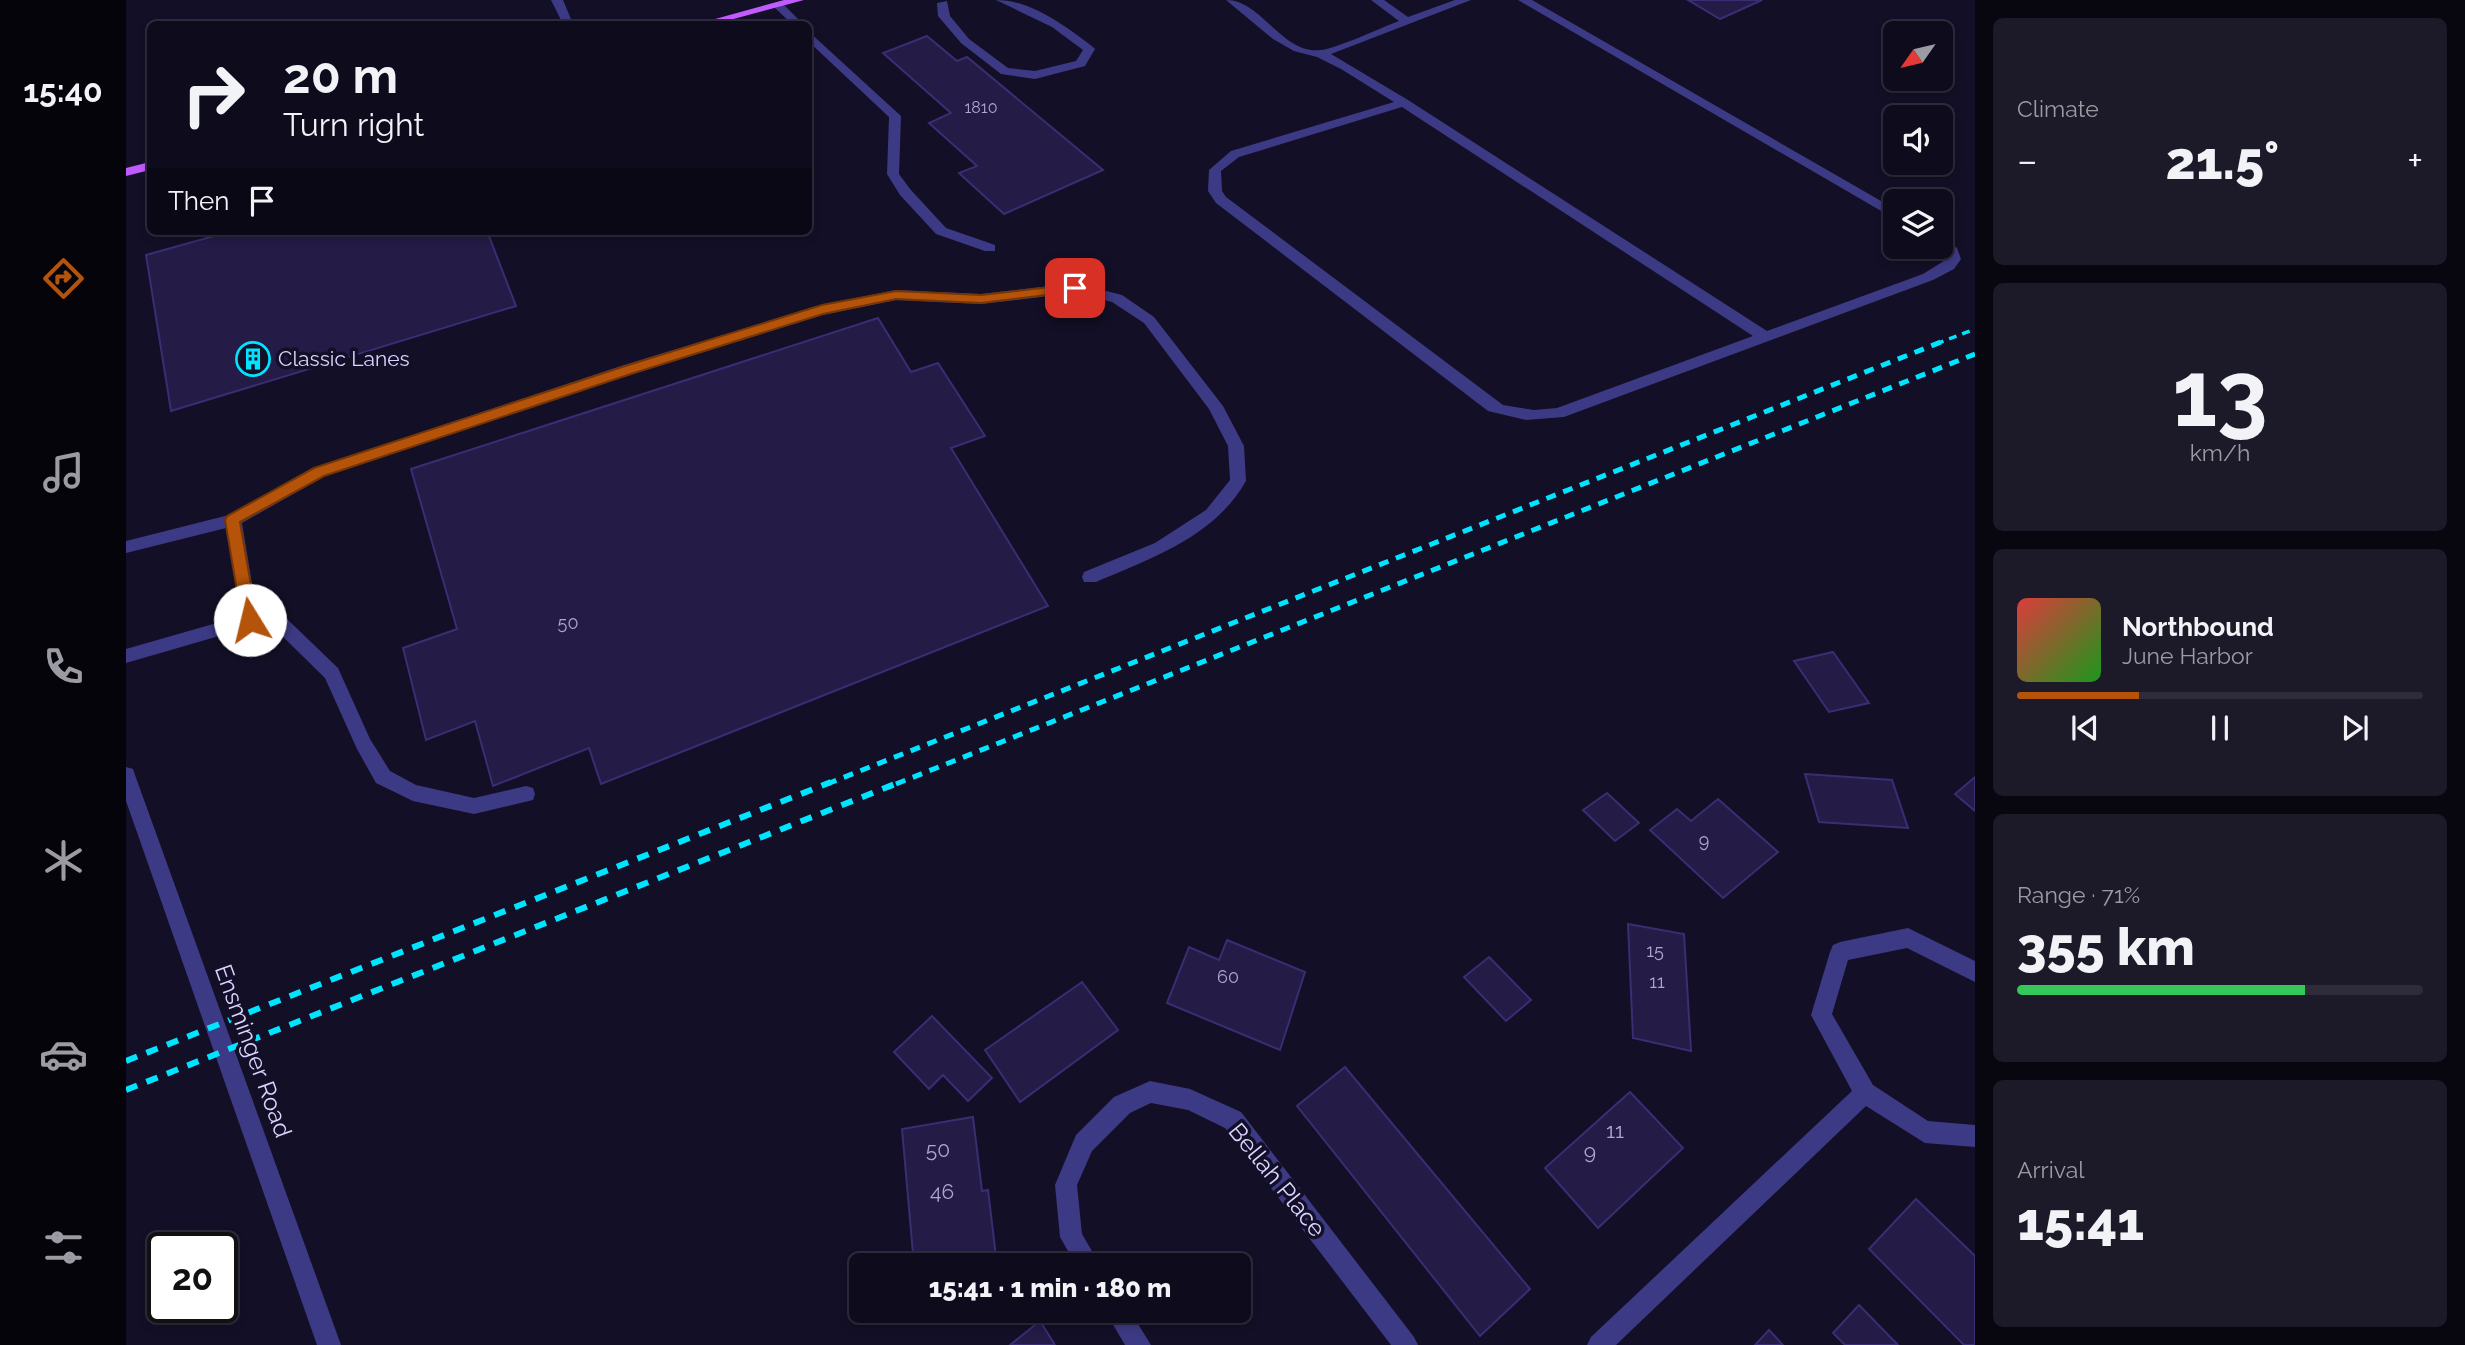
<!DOCTYPE html>
<html lang="en">
<head>
<meta charset="utf-8">
<style>
	:root { --surface:#0e0b1c; --page:#1c1929; --text:#f1f3f6; --muted:#9b9ba3; --line:#2e2b3b; --accent:#b45309 }
	body { margin:0; font-family:Raleway,sans-serif; background:var(--page); color:var(--text); height:100vh; display:flex; flex-direction:column; font-size:26px; white-space:nowrap }
	* { box-sizing:border-box; margin:0 }
	p { font-size:23px; color:var(--muted) }
	.icon { flex:none; width:38px; height:38px; fill:none; stroke:currentColor; stroke-width:2; stroke-linecap:round; stroke-linejoin:round }
	.map { position:relative; flex:1; overflow:hidden }
	.sheet { display:flex; flex-direction:column; gap:18px; padding:18px; background:#08060f; width:490px }
	.sheet>* { flex:none }
	.top-card { position:absolute; left:21px; top:21px; width:665px; height:214px; border-radius:10px; box-shadow:0 4px 10px #0003,0 0 0 2px var(--line); background:#0e0b1c; color:var(--text); overflow:hidden }
	.needle { width:46px; rotate:236deg }
	.controls { position:absolute; left:1757px; top:21px; display:grid; gap:14px }
	.controls a { display:grid; place-items:center; width:70px; height:70px; border-radius:10px; background:var(--surface); box-shadow:0 4px 10px #0003,0 0 0 2px var(--line); font-size:35px }
	.speed { position:absolute; left:21px; top:1232px; display:flex; gap:14px; font-size:35px; font-weight:700; text-align:center }
	.speed>* { display:grid; place-content:center; width:91px; height:91px; border-radius:50%; background:var(--surface); box-shadow:0 4px 10px #0003,0 0 0 2px var(--line); line-height:1 }
	.speed .limit { border:4px solid #111; border-radius:10px; background:#fff; color:#111 }
	.pin { position:absolute; display:grid; place-items:center; width:60px; height:60px; color:#fff; margin:-30px; border-radius:14px; box-shadow:0 4px 10px #0006 }
	.me { position:absolute; width:77px; margin:-38px; rotate:351deg; stroke-linejoin:round; filter:drop-shadow(0 0 5px #0008) }
	.turn { display:flex; align-items:center; gap:24px; height:147px; padding:0 21px; font-size:32px }
	.turn .icon { width:91px; height:91px; stroke-width:2.5 }
	.turn b { display:block; font-size:49px; line-height:60px }
	.then { display:flex; align-items:center; height:66px; padding:0 21px; background:#0003; gap:14px; font-size:26px }
	.big { font-size:52px; font-weight:800; line-height:1.1 }
	.sheet .tile { flex:1; display:flex; flex-direction:column; justify-content:center; gap:10px; min-width:0; padding:0 24px; border-radius:10px; background:var(--page) }
	.sheet .dial { align-items:center; gap:0 }
	.dial b { font-size:91px; line-height:1 }
	.song { display:flex; align-items:center; gap:21px }
	.cover { width:84px; height:84px; border-radius:10px; background:linear-gradient(135deg,hsl(0 70% 55%),hsl(120 70% 35%)) }
	.played { height:7px; border-radius:4px; background:linear-gradient(90deg,var(--accent) 30%,var(--line) 30%) }
	.keys { display:flex; justify-content:space-around; direction:ltr }
	.heat { display:flex; justify-content:space-between; align-items:center; font-size:38px; direction:ltr }
	.charge { height:10px; border-radius:5px; background:linear-gradient(90deg,#34c759 71%,var(--line) 0) }
	.trip { position:absolute; left:723px; top:1253px; width:402px; height:70px; border-radius:10px; background:var(--surface); box-shadow:0 4px 10px #0003,0 0 0 2px var(--line); font-weight:800; line-height:70px; text-align:center }
	main { display:flex; flex:1; min-height:0 }
	.tabs { display:flex; flex-direction:column; width:126px; justify-content:space-around; align-items:center; background:#06040b; color:var(--muted) }
	.tabs .icon { width:49px; height:49px }
	.tabs .selected { color:var(--accent) }
	.tabs b { font-size:32px; color:var(--text) }
	.map>svg:first-child { display:block }
	.building { fill:#241b47; stroke:#3b2d73; stroke-width:2 }
	.lines { fill:none; stroke-linecap:round; stroke-linejoin:round }
	.minor { fill:#3d3a85; fill-rule:evenodd }
	.major { fill:#c25bff; fill-rule:evenodd }
	.rail-far2 { stroke:#00e5ff; stroke-width:3.5; stroke-dasharray:8 6; stroke-linecap:butt }
	.rail-far1 { stroke:#00e5ff; stroke-width:5; stroke-dasharray:10 8; stroke-linecap:butt }
	.rail { stroke:#00e5ff; stroke-width:6; stroke-dasharray:12 10; stroke-linecap:butt }
	.route { fill:#b45309; stroke:#753606; stroke-width:2 }
	.labels { text-anchor:middle; stroke-width:7; stroke-linejoin:round; paint-order:stroke }
	.far-number-label { font-size:16px; fill:#aca6d1 }
	.number-label { font-size:18px; fill:#aca6d1 }
	.poi-label { font-size:21px; fill:#d9d4ff; stroke:#130f26; text-anchor:start }
	.near-number-label { font-size:21px; fill:#aca6d1 }
	.near-street-label { font-size:24px; fill:#d9d4ff; stroke:#130f26 }
</style>
</head>
<body>
<main>
<nav class="tabs">
<b>15:40</b>
<svg class="icon selected" aria-label="directions" viewBox="0 0 24 24"><path d="M12 3l9 9-9 9-9-9zM9 14v-3h6M13 9l2 2-2 2"/></svg>
<svg class="icon" aria-label="music" viewBox="0 0 24 24"><path d="M9 18V5l10-2v13"/><circle cx="6" cy="18" r="3"/><circle cx="16" cy="16" r="3"/></svg>
<svg class="icon" aria-label="phone" viewBox="0 0 24 24"><path d="M5 4h4l2 5-3 2q2 4 5 5l2-3 5 2v4C11 20 4 13 5 4z"/></svg>
<svg class="icon" aria-label="climate" viewBox="0 0 24 24"><path d="M12 3v18M4 7l16 10M4 17L20 7"/></svg>
<svg class="icon" aria-label="car" viewBox="0 0 24 24"><path d="M5 17H2v-5l4-1 3-4h7l3 4 3 1v5h-3M9 17h6M6 11h13"/><circle cx="7" cy="17" r="2"/><circle cx="17" cy="17" r="2"/></svg>
<svg class="icon" aria-label="filters" viewBox="0 0 24 24"><path d="M4 7h16M4 17h16"/><circle cx="9" cy="7" r="2"/><circle cx="15" cy="17" r="2"/></svg>
</nav>
<div class="map">
<svg width="1849" height="1345" viewBox="0 0 1849 1345">
	<rect width="100%" height="100%" fill="#130f26"/>
	<path class="building" d="M1562 0H1636L1594 19Z
		M801 36 831 61 841 57 977 170 878 214 833 173 851 166 803 123 825 113 757 53Z
		M106 231H361L390 306 45 411 20 255Z
		M752 318 785 372 812 363 859 436 825 448 922 606 475 784 463 748 367 786 349 721 300 740 277 648 331 629 285 469Z
		M1707 652 1743 703 1703 712 1668 661Z
		M1679 774 1766 780 1782 828 1693 822Z
		M1849 777V811L1829 794Z
		M1481 793 1513 823 1489 841 1457 810Z
		M1592 799 1652 852 1597 898 1524 830 1551 809 1565 821Z
		M1502 924 1558 934 1565 1051 1507 1038Z
		M1101 940 1179 972 1154 1050 1041 1003 1063 947 1093 960Z
		M1363 957 1405 1000 1380 1021 1338 977Z
		M956 982 992 1030 894 1102 859 1050Z
		M806 1016 866 1078 842 1101 817 1075 803 1089 768 1052Z
		M1219 1067 1404 1289 1354 1336 1171 1106Z
		M1504 1092 1557 1148 1472 1228 1419 1168Z
		M847 1117 856 1191 862 1190 871 1265H788L776 1129Z
		M1790 1199 1849 1256V1345H1838L1743 1249Z
		M1733 1305 1772 1345H1719L1707 1333Z
		M914 1321 929 1345H884Z
		M1643 1330 1657 1345H1629Z"/>
	<g class="lines">
		<path class="minor" d="M425 0H437L447 24H437Z
			M870 0C906 0 940 27 967 47L969 49 959 66 909 79 875 74 835 43 812 16 811 3 821 1 824 16 843 39 882 68 909 71 950 61 957 50 926 27Z
			M1100 0C1136 0 1156 55 1195 50 1212 48 1254 28 1273 21L1245 0H1258L1282 17 1329 0H1345L1205 54 1282 100 1641 331 1797 274 1821 259 1820 253 1813 247 1815 237 1831 248 1835 259 1828 269 1807 280 1438 417 1400 420 1362 411 1090 203 1082 191 1083 170 1105 151 1268 102 1215 69 1191 57 1168 51 1147 39ZM1276 107 1627 336 1431 408 1408 410 1377 405 1100 197 1096 191 1095 171 1113 157Z
			M1392 0H1406L1769 209V219Z
			M648 3H656L677 24H666L648 7Z
			M682 31 775 116 773 174 784 189 820 228 869 245V251H859L810 234 774 195 761 174 763 117 682 41Z
			M949 283 996 295 1028 317 1097 406 1118 446 1120 481C1088 537 1026 558 970 582H958L956 577 958 572 1029 543 1080 510 1104 480 1102 446 1083 409 1018 323 986 302 949 293 855 304 770 300 697 315 508 373 199 476 116 523 131 614 160 618 212 668 244 739 264 771 290 785 348 798 400 786 407 788 409 794 407 800 348 814 287 801 250 783 231 749 199 678 150 630 124 627 0 663V649L115 616 100 528 0 553V541L103 515 187 468 498 365 696 305 770 290 855 294Z
			M0 767 7 769 9 775 215 1345H191L0 801Z
			M1782 928 1849 961V982L1781 948 1722 960 1706 1014 1747 1085 1802 1121 1849 1125V1147L1799 1143 1740 1106 1490 1345H1461L1465 1337 1726 1091 1685 1015 1704 952 1707 945 1714 942Z
			M1024 1081 1064 1089 1115 1112 1288 1337 1292 1345H1265L1099 1128 1062 1110 1025 1103 1004 1113 966 1151 951 1185 956 1234 974 1265H950L934 1237 929 1185 950 1135 988 1097Z
			M979 1311H1004L1025 1345H999Z"/>
		<path class="major" d="M658 0H678L589 24H571Z
			M24 162V170L0 176V168Z"/>
		<path class="rail-far2" d="M1810 344 1849 329"/>
		<path class="rail-far1" d="M701 784 1815 342
			M770 784 1849 354"/>
		<path class="rail" d="M0 1061 705 782
			M0 1090 774 782"/>
	</g>
	<path class="route" d="M949 284 953 285V291L855 303 770 299 697 314 508 373 198 476 114 522 131 620 124 626 116 620 99 520 101 516 188 468 499 366 696 305 770 291 855 295Z"/>
	<defs>
		<g id="building-ring" transform="scale(1.75)"><circle r="9.5" fill="#130f26" stroke="#00e5ff" stroke-width="1.5"/><path d="M-4-6H4V6H1V3H-1V6H-4ZM-2.5-4.3h1.7v1.8h-1.7ZM.8-4.3h1.7v1.8H.8ZM-2.5-1h1.7V.8h-1.7ZM.8-1h1.7V.8H.8Z" fill="#00e5ff"/></g>
	</defs>
	<g fill-rule="evenodd">
		<use href="#building-ring" x="127" y="359"/>
	</g>
	<g class="labels">
		<g class="far-number-label">
			<text x="855" y="113">1810</text>
		</g>
		<g class="number-label">
			<text x="442" y="629">50</text>
			<text x="1578" y="847">9</text>
			<text x="1529" y="957">15</text>
			<text x="1102" y="983">60</text>
			<text x="1531" y="988">11</text>
		</g>
		<g class="poi-label">
			<text x="152" y="366">Classic Lanes</text>
		</g>
		<g class="near-number-label">
			<text x="1489" y="1138">11</text>
			<text x="812" y="1157">50</text>
			<text x="1464" y="1159">9</text>
			<text x="816" y="1199">46</text>
		</g>
		<g class="near-street-label">
			<text transform="translate(127 1051) rotate(70)" y="8">Ensminger Road</text>
			<text transform="translate(1151 1180) rotate(51)" y="8">Bellah Place</text>
		</g>
	</g>
</svg>
<div class="controls">
<a><svg class="needle" viewBox="-14 -14 28 28"><path d="M0-13l5 13h-10z" fill="#e53935"/><path d="M0 13l5-13h-10z" fill="#9b9ba3"/></svg></a>
<a><svg class="icon" aria-label="sound" viewBox="0 0 24 24"><path d="M4 9h4l5-4v14l-5-4H4zM17 9q2 3 0 6"/></svg></a>
<a><svg class="icon" aria-label="layers" viewBox="0 0 24 24"><path d="M12 4l9 5-9 5-9-5zM3 14l9 5 9-5"/></svg></a>
</div>
<div class="speed"><div class="limit">20</div></div>
<div class="pin" style="left:949px;top:288px;background:#d93025"><svg class="icon" aria-label="arrive" viewBox="0 0 24 24"><path d="M6 21V4h12l-3 4 3 4H6"/></svg></div>
<svg class="me" style="left:124px;top:620px" viewBox="-20 -20 40 40"><circle r="19" fill="#fff"/><path d="M0-13L10 11 0 6-10 11z" fill="#b45309"/></svg>
<div class="trip">15:41 · 1 min · 180 m</div>
<div class="top-card">
<div class="turn"><svg class="icon" aria-label="right" viewBox="0 0 24 24"><path d="M7 20v-9h11M14 6l5 5-5 5"/></svg><div><b>20 m</b>Turn right</div></div>
<div class="then">Then<svg class="icon" aria-label="arrive" viewBox="0 0 24 24"><path d="M6 21V4h12l-3 4 3 4H6"/></svg></div>
</div>
</div>
<section class="sheet">
<div class="tile"><p>Climate</p>
<div class="heat"><a>−</a><b class="big">21.5°</b><a>+</a></div>
</div>
<div class="tile dial"><b>13</b><p>km/h</p></div>
<div class="tile">
<div class="song"><i class="cover"></i><div><b>Northbound</b><p>June Harbor</p></div></div>
<div class="played"></div>
<div class="keys"><svg class="icon" aria-label="previous" viewBox="0 0 24 24"><path d="M18 5L8 12l10 7zM5 5v14"/></svg><svg class="icon" aria-label="pause" viewBox="0 0 24 24"><path d="M8 5v14M16 5v14"/></svg><svg class="icon" aria-label="next" viewBox="0 0 24 24"><path d="M6 5l10 7-10 7zM19 5v14"/></svg></div>
</div>
<div class="tile"><p>Range · 71%</p><b class="big">355 km</b><div class="charge"></div></div>
<div class="tile"><p>Arrival</p><b class="big">15:41</b></div>
</section>
</main>
</body>
</html>
